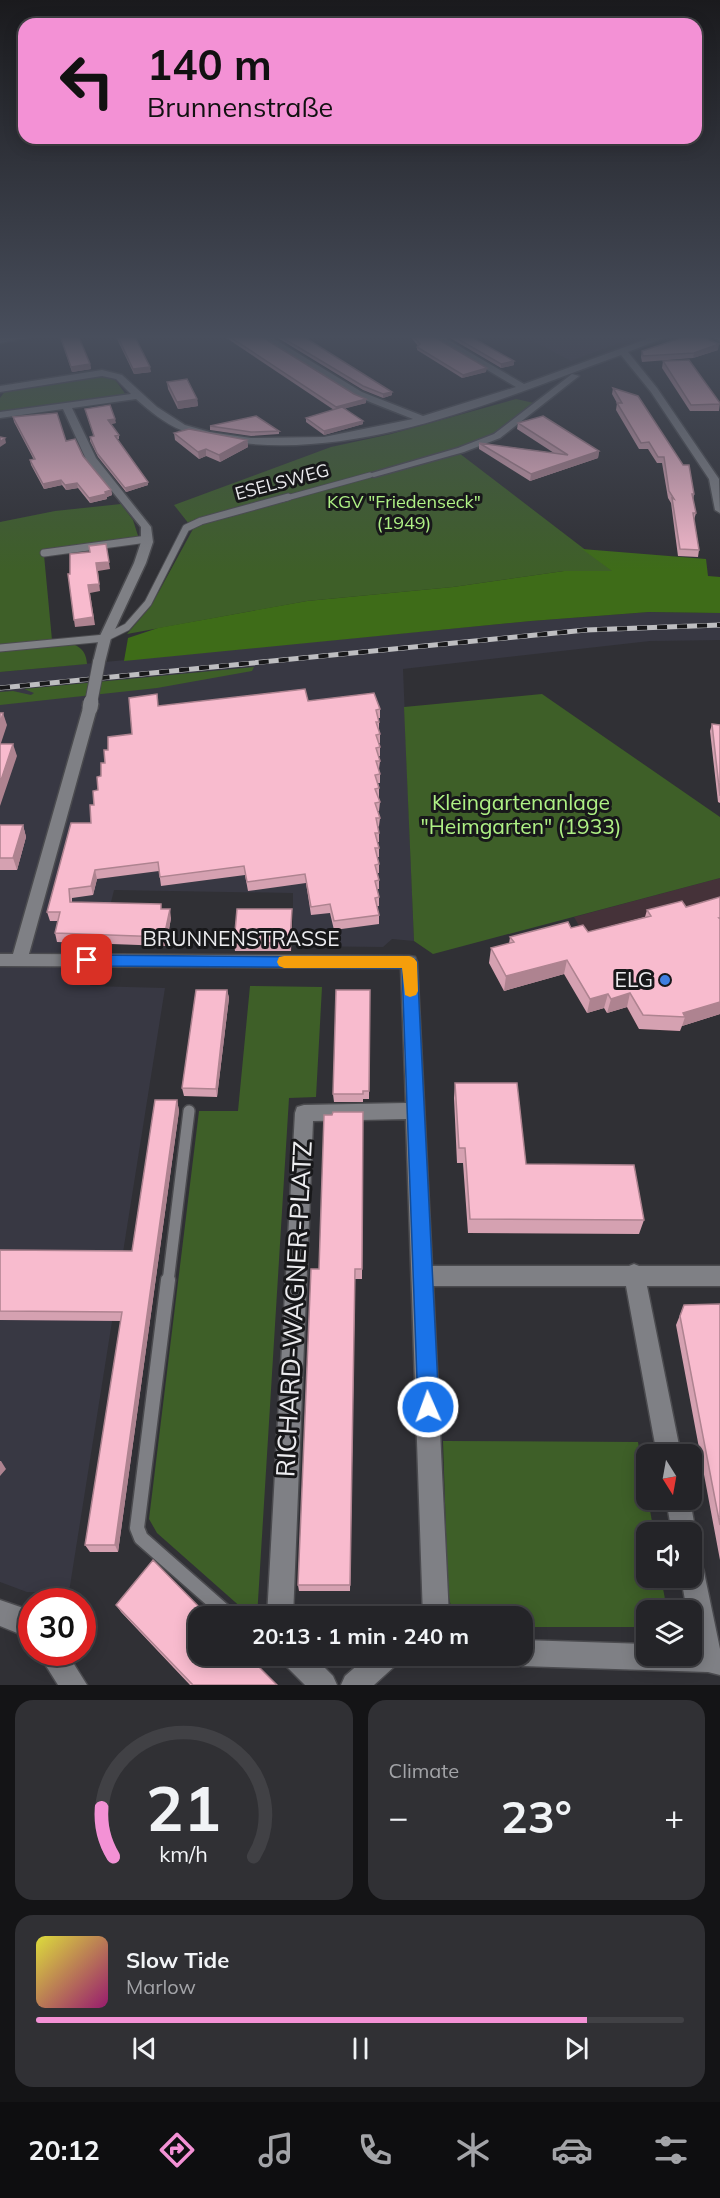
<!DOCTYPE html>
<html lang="en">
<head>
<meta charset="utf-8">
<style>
	:root { --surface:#242428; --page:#303034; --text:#f1f3f6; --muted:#a3a4a8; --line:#414145; --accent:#f391d5 }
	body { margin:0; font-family:Mulish,sans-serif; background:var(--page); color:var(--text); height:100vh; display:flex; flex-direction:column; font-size:22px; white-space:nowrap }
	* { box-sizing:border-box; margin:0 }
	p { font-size:20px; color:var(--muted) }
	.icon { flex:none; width:33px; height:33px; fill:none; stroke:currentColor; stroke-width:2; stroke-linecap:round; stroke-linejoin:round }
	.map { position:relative; height:1685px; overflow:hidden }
	.sheet { display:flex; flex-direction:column; gap:15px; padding:15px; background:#141416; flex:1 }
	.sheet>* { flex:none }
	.top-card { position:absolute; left:18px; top:18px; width:684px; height:126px; border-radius:18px; box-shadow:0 3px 15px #0003,0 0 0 2px var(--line); background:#f391d5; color:#111; overflow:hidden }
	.needle { width:39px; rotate:169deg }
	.fabs { position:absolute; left:636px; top:1444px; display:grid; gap:12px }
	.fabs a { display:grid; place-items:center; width:66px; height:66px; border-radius:12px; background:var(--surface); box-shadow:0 3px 15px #0003,0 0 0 2px var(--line); font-size:30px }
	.speed { position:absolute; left:18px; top:1588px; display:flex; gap:12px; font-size:30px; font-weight:700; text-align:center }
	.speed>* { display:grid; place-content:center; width:78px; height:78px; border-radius:50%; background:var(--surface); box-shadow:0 3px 15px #0003,0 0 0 2px var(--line); line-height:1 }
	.speed .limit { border:9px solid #d22; background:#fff; color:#111 }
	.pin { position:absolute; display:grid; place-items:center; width:51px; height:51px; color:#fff; margin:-26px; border-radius:12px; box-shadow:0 3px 9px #0006 }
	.me { position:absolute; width:66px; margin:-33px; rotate:358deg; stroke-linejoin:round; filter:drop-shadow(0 0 4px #0008) }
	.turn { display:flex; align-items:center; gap:21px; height:126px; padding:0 30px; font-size:27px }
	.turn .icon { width:78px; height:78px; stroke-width:2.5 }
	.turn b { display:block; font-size:42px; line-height:51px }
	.big { font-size:45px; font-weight:700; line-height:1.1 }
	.sheet .widget { flex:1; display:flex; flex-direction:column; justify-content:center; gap:9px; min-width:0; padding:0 21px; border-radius:18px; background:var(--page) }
	.sheet .dial { align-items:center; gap:0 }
	.dial svg { height:156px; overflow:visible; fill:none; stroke:var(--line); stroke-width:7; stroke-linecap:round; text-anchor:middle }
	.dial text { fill:var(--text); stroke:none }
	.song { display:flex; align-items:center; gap:18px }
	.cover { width:72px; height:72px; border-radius:9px; background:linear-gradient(135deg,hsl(60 70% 55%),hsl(320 70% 35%)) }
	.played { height:6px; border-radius:3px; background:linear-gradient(90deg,var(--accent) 85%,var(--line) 85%) }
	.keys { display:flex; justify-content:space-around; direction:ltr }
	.heat { display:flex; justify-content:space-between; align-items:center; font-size:33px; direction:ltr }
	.sheet .tiles { flex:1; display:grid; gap:15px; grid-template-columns:1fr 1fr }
	.widget:last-child { grid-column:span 2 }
	.trip { position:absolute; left:188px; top:1606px; width:345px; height:60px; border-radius:18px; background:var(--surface); box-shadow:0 3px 15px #0003,0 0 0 2px var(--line); font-weight:700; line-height:60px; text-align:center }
	.tab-bar { display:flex; height:96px; justify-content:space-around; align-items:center; background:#0e0e10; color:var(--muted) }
	.tab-bar .icon { width:42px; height:42px }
	.tab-bar .selected { color:var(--accent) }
	.tab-bar b { font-size:27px; color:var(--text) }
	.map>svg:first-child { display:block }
	.commercial { fill:#453239 }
	.built { fill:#383843 }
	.education { fill:#3c3444 }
	.green { fill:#3e5f28 }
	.forest { fill:#3e6c18 }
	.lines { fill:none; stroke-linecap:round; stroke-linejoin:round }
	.lane-far3-casing { stroke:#4b4b4f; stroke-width:7 }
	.lane-far2-casing { stroke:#4b4b4f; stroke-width:9 }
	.lane-far1-casing { stroke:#4b4b4f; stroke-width:14 }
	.lane-casing { stroke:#4b4b4f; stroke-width:17 }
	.street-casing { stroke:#4b4b4f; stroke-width:3 }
	.secondary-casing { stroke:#4b4b4f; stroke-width:3 }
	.lane-far3 { stroke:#7f8085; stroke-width:5 }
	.lane-far2 { stroke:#7f8085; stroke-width:7 }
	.lane-far1 { stroke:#7f8085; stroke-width:11 }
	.lane { stroke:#7f8085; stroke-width:14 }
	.street { fill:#7f8085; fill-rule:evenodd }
	.secondary { fill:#7f8085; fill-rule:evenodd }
	.rail-casing { stroke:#bebec1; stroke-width:5 }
	.rail { stroke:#18181a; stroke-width:4; stroke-dasharray:10; stroke-linecap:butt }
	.street-bridge-far1-casing { stroke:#4b4b4f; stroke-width:14; stroke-linecap:butt }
	.street-bridge-casing { stroke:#4b4b4f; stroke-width:18; stroke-linecap:butt }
	.street-bridge-far1 { stroke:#7f8085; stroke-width:12 }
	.street-bridge { stroke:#7f8085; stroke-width:15 }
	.wall { fill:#d5a1b1 }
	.shaded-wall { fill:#ae8390 }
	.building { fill:#f8bbce; stroke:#ae8390; stroke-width:1.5 }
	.route { fill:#1a73e8; stroke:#114b97; stroke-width:1.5 }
	.slow { fill:#f59e0b }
	.shop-dot { fill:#3f7fe0; stroke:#18181a; stroke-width:2 }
	.labels { text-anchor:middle; stroke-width:6; stroke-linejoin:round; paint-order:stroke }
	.far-street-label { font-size:18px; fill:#ededf0; stroke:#18181a }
	.far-park-label { font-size:18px; fill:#aff185; stroke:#18181a }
	.park-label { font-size:21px; fill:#aff185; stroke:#18181a }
	.street-label { font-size:21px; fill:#ededf0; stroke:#18181a }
	.poi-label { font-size:21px; fill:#ededf0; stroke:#18181a; text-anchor:end }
	.near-street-label { font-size:26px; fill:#ededf0; stroke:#18181a }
</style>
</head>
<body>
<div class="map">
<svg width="720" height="1685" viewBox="0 0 720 1685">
	<rect width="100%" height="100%" fill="#303035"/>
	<path class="commercial" d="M720 878V1014L678 1027 680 1031 639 1029 574 917Z"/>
	<path class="built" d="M649 612 720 613V640L650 641 403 669 414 941 392 939 383 947 293 946V893L114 890 90 986 165 988 69 1592H27L0 1582V672L531 621Z"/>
	<path class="education" d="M522 335H641L571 361Z"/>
	<path class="green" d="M97 375 114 378 126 395 0 412V398L6 390Z
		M516 399 534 403 489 437 455 450 613 571H564L453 587 307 601 127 634 151 606 193 529 174 505 331 447 391 434Z
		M121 504 133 520 140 542 44 555 52 640C69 643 86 643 87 664L0 672V522L55 511Z
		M254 667 252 671 157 688 0 705V692L13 691 31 695 34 693 24 689Z
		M542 694 720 817V878L433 954 414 941 404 707Z
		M250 986 322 987 316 1097 289 1098 257 1617H252L157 1533 149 1519 199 1111H238Z
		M443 1441 638 1442 654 1533H646V1578H661L665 1599 662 1611H646V1625L641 1627H522V1617H458L452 1611 448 1593Z"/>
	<path class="forest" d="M582 549 706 559 708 576 720 577V613L649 612 531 621 124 661 128 638 158 628 307 601 453 587 564 571H612Z"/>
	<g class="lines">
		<g class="lane-far3-casing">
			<path id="lane-far3" d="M283 499 370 475"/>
		</g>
		<g class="lane-far2-casing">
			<path id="lane-far2" d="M44 553 147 539
				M0 648 105 638 127 627 148 603 186 528 201 521 288 497"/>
		</g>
		<g class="lane-far1-casing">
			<path id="lane-far1" d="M168 1282 189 1111"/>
		</g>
		<g class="lane-casing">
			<path id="lane" d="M168 1280 137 1528 141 1538 231 1617"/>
		</g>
		<g class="street-casing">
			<path id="street" d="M16 335H41L0 343V337Z
				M258 335H268L362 392 423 416 516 387 429 335H440L524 384 658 335H671L628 352 657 388 719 479 720 513 715 510 709 479 651 392 621 355C502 398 365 460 234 442 216 440 198 437 181 430 164 423 150 411 136 399L72 408 96 458 151 527 153 542 146 563 111 638 105 662 99 666 95 665 93 662 99 638 134 563 141 542V527L86 459 63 409 0 418V412L131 394 116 379 102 376 0 392V386L102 370 122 375 157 407 185 425 210 432 251 438 324 437 413 419 355 396Z
				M572 374 579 376 500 438 464 452 374 477 365 475 458 448 494 434Z
				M90 704 97 708 29 954 409 956 415 957 417 962 432 1266H629L634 1264 639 1266H720V1286H647L681 1455H657L626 1286H433L449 1617H423L406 1119 313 1121 293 1617H267L295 1113 297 1107 304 1105 406 1103 401 968 0 966V954H13L83 708Z
				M666 1500H690L696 1533 693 1542 692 1533H672Z
				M692 1560 701 1563 704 1572 720 1649V1675L708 1672 522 1666 513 1662 510 1656H522V1640L646 1644V1656H692V1611H687L681 1578H692Z
				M0 1600 32 1611V1639L0 1626Z
				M38 1653H67L87 1685H58Z
				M281 1656H313L333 1676 337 1685H305L285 1665Z
				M368 1656H400L396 1665 374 1685H341L345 1676Z"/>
		</g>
		<g class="secondary-casing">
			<path id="secondary" d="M710 335H720V342Z"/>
		</g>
		<use href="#lane-far3" class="lane-far3"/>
		<use href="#lane-far2" class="lane-far2"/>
		<use href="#lane-far1" class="lane-far1"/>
		<use href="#lane" class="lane"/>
		<use href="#street" class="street"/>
		<use href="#secondary" class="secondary"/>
		<g class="rail-casing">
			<path id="rail" d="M0 688 586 630 720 625"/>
		</g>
		<use href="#rail" class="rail"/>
		<g class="street-bridge-far1-casing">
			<path id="street-bridge-far1" d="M91 703 99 662"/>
		</g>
		<g class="street-bridge-casing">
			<path id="street-bridge" d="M90 708 91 702"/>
		</g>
		<use href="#street-bridge-far1" class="street-bridge-far1"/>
		<use href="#street-bridge" class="street-bridge"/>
	</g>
	<path class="wall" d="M115 335H134L151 372 134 374Z
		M222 335H259L366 403 345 408 363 424 324 435 306 422V418L334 410Z
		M273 335H301L392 392V395L383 398 363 390Z
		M409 335H431L486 372 462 378 417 350V347L418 346Z
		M445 335H468L514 365 501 368Z
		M60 336 90 364 91 369 72 372Z
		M718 350 693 358 642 362 641 357 642 351Z
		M663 361 720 403 719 411H690L662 368Z
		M167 382 197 399 198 406 178 409 168 389Z
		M613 388 694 494 693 500 696 513 694 520 699 550 698 557 678 556 671 503 668 498 662 463H657L648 449H639L616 410 617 403 612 394Z
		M85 409 116 423 111 424 119 435V439H117L148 482V485L126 492 98 457 90 441V437L94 436Z
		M13 417 66 441 83 456 111 490 112 495 107 497V499L90 503 78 488 66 490 62 485 44 489 31 465 30 460H34L14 422Z
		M518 423 599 451 598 458 530 481 479 449V443L554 453 517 429Z
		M210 426 279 431V434L251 436 210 430Z
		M174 433 247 440 248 447 220 462 206 456 199 459 175 440Z
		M308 701 380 709V718H378L379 722V731H378L380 734V743H378L380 747V756H378L380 761 379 769 378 770 380 774V783H378L379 788V797H378L380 802 379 811H378L380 818 379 826 378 827 379 833V842H377L379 848V857H377L379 864V873H377L379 880V889H377L379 897V906H377L379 915V924L334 930 330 913 311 915 306 883 248 891 245 875 161 886 159 871 97 879 93 895 72 898V902L162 909 171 918 166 946 57 942 55 933 58 921H50L47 912 91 823 94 805 108 750 132 734 159 706Z
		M712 724 720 725V803L718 802 710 731Z
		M0 825H23L26 837 17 870H0Z
		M720 897V1014L682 1026 680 1031 639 1029 627 1007 607 1013 604 1008 587 1013 564 974 504 991 489 963 491 948 509 944 510 937 571 928 588 932 645 917 647 910 686 907Z
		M292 909 291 951H235L234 943Z
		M227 990 229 998 217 1097 184 1096 182 1088Z
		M370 990 369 1099H363V1102H334L333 1094Z
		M455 1083 526 1164 644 1220 639 1234 468 1233 463 1163H457L454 1098Z
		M177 1100 179 1111 118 1552H90L85 1545 121 1321 0 1320V1250L132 1251Z
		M363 1112 362 1279H355L350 1591H299L298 1585 319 1269 332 1115Z
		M720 1304V1560L676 1325 684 1305Z
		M116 1605 277 1685H190L121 1612Z"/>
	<path class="shaded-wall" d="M719 344 718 350 693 358 694 353Z
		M514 361V365L501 368V364Z
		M90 364 91 369 72 372 71 367Z
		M150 367 151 372 134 374 133 369Z
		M487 368 486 372 462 378 463 375Z
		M392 392V395L383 398V394Z
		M197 399 198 406 178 409 177 402Z
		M366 399V403L336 411V407Z
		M115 419 116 423 109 424 108 420Z
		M363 421V424L324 435V431Z
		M5 438 6 443 0 447V442Z
		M247 440 248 447 220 462 219 455Z
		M206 449V456L199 459 198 452Z
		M599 451 598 458 530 481 531 474Z
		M61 480 62 485 44 489 43 484Z
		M148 482V485L126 492 125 488Z
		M77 483 78 488 66 490 65 485Z
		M111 490 112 495 107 497V499L90 503 89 498Z
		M106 544 110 569 98 571 100 591 90 593 95 625 75 627 74 620 96 563Z
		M3 713 7 725 0 746V723Z
		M13 744 17 756 0 806V783Z
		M23 825 26 837 17 870 13 858Z
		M95 870 97 879 93 895 91 886Z
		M170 909 171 918 166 946 164 937Z
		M292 909V918L291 951 290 943Z
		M567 960 564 974 504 991 506 976Z
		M227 990 229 998 217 1097 216 1089Z
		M630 993 627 1007 607 1013 611 999Z
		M608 994 604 1008 587 1013 590 999Z
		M720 1002V1014L682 1026 685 1017 683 1013Z
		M177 1100 179 1111 118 1552 115 1545Z
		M0 1461H1L6 1469 0 1476Z"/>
	<path class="building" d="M70 335H78L90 364 71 367 60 336Z
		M117 335H134L150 367 133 369Z
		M227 335H259L354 394 366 399 336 407Z
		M278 335H301L392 392 383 394 363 386Z
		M412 335H431L487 368 463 375 417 347 420 344Z
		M451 335H468L514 361 501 364Z
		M690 335H698L719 344 694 353 643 356 642 351Z
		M689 360 720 403V404L691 405 663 361Z
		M187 379 197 399 177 402 167 382Z
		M613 388 638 396 683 465H689L694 494H692L696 513H693L699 550 680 549 672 498 674 499 669 491 664 457H658L649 442 641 443 617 403H622Z
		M110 405 115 419 108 420 119 435 115 436 148 482 125 488 97 453 90 437 94 436 85 409Z
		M342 407 363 421 324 431 306 418Z
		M57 413 66 441 75 439 83 456 111 490 105 492 106 494 89 498 77 483 65 485 61 480 43 484 30 460 35 459 13 417Z
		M256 416 279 431 251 432 210 426Z
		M543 416 599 451 531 474 479 443 568 455 518 423Z
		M189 429 247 440 219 455 206 449 198 452 174 433Z
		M0 437 5 438 0 442Z
		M106 544 109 562 96 563 99 584 88 585 93 617 74 620 68 574H70V554L90 552 89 546Z
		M305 689 308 701 374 693 380 709 376 710 379 722H376L380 734 376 735 380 747 376 748 380 761H376L380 774 375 775 379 788 375 789 380 802 375 803 380 818H376L379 833H375L379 848H375L379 864 375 865 379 880 375 881 379 897 375 898 379 915 334 921 330 904 311 907 305 874 247 882 244 866 160 877 158 862 95 870 91 886 69 889 70 902 161 904V909H170L164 937 55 933 60 912H47L71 823H91L90 805H94L93 791 98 790 97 777 101 776V763H105L104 750H108V737L132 734 129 698 157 694 158 706Z
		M0 713H3L0 723Z
		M712 724 720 725V796Z
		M0 744H13L0 783Z
		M0 825H23L13 858H0Z
		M720 897V918H719L720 919V1002L683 1013 685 1017 643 1015 630 993 611 999 608 994 590 999 567 960 506 976 491 948 514 942 510 937 568 922 571 928 583 925 588 932 651 916 647 910 682 901 686 907Z
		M237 909H292L290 943H234Z
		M196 990H227L216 1089 182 1088Z
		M336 990H370L369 1091H363V1094H333Z
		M455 1083H517L526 1164 634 1165 644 1220 470 1219 465 1148H459Z
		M155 1100H177L115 1545H85L122 1312 0 1311V1250L132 1251Z
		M333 1112H363L362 1269H355L350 1585H298L311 1269H319L324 1115H332Z
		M720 1304V1525L680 1316 684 1305Z
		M153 1560 209 1617H198V1656H248L277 1685H193L116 1605Z"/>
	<linearGradient id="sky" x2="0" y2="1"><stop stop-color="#1a1a1d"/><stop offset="0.59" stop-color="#484e5c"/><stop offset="1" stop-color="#484e5c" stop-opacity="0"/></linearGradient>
	<rect width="720" height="571" fill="url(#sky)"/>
	<path class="route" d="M87 955 414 958 417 962 439 1407 436 1414 428 1417 421 1414 418 1407 402 968 87 966 81 965 79 960 81 956Z"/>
	<path class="slow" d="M284 956H409L414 958 417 962 418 991 416 995 410 997 405 995 402 968H284L279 966 277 962 279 957Z"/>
	<circle class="shop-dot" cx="665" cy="980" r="6"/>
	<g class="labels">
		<g class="far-street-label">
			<text transform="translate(282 482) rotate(-15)" y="6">ESELSWEG</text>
		</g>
		<g class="far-park-label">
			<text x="404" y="508">KGV "Friedenseck"<tspan x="404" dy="21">(1949)</tspan></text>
		</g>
		<g class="park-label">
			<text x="521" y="810">Kleingartenanlage<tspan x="521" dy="24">"Heimgarten" (1933)</tspan></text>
		</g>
		<g class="street-label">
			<text x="241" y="946">BRUNNENSTRASSE</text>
		</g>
		<g class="poi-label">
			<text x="653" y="987">ELG</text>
		</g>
		<g class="near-street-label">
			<text transform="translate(294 1309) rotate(-87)" y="9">RICHARD-WAGNER-PLATZ</text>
		</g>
	</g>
</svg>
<div class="fabs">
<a><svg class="needle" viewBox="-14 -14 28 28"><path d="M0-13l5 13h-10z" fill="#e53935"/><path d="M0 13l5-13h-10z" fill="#a3a4a8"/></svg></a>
<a><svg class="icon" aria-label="sound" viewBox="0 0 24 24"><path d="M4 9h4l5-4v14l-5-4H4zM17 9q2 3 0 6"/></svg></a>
<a><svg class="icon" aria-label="layers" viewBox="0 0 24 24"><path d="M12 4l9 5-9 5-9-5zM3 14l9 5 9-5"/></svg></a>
</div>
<div class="speed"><div class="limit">30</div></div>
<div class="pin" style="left:87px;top:960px;background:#d93025"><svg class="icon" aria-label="arrive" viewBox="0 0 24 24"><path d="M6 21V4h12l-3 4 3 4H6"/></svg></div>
<svg class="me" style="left:428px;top:1407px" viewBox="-20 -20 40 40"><circle r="17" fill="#1a73e8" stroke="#fff" stroke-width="3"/><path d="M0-11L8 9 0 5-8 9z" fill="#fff"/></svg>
<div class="trip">20:13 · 1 min · 240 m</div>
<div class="top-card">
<div class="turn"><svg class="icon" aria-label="left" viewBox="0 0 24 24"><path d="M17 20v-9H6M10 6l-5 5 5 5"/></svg><div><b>140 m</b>Brunnenstraße</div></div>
</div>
</div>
<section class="sheet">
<div class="tiles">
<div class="widget dial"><svg viewBox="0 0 100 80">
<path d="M14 69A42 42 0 1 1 86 69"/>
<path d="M14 69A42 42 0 0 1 8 44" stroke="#f391d5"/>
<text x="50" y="56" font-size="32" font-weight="700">21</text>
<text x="50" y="72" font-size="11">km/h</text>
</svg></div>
<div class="widget"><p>Climate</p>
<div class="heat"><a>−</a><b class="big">23°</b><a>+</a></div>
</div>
<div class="widget">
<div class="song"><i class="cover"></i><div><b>Slow Tide</b><p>Marlow</p></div></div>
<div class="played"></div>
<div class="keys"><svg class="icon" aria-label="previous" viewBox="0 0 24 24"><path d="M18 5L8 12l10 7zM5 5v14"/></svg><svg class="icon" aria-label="pause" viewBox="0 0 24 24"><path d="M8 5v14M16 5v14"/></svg><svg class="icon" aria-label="next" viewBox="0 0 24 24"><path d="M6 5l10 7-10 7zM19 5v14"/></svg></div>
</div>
</div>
</section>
<nav class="tab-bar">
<b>20:12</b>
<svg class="icon selected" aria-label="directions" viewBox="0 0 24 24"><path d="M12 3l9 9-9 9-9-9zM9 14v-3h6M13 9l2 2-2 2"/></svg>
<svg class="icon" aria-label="music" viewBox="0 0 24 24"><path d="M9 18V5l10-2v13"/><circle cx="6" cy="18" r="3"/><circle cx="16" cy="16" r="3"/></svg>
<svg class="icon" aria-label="phone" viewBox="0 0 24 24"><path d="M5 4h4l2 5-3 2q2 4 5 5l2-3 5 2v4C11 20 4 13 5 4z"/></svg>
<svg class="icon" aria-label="climate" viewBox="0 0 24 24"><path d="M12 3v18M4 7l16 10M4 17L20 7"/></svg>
<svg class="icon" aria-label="car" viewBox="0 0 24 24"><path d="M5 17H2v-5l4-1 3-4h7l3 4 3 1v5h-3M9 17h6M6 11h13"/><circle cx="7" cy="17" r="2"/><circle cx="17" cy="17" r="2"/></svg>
<svg class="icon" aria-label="filters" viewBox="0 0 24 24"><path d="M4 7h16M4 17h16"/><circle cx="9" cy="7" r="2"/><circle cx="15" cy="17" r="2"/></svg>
</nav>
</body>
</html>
